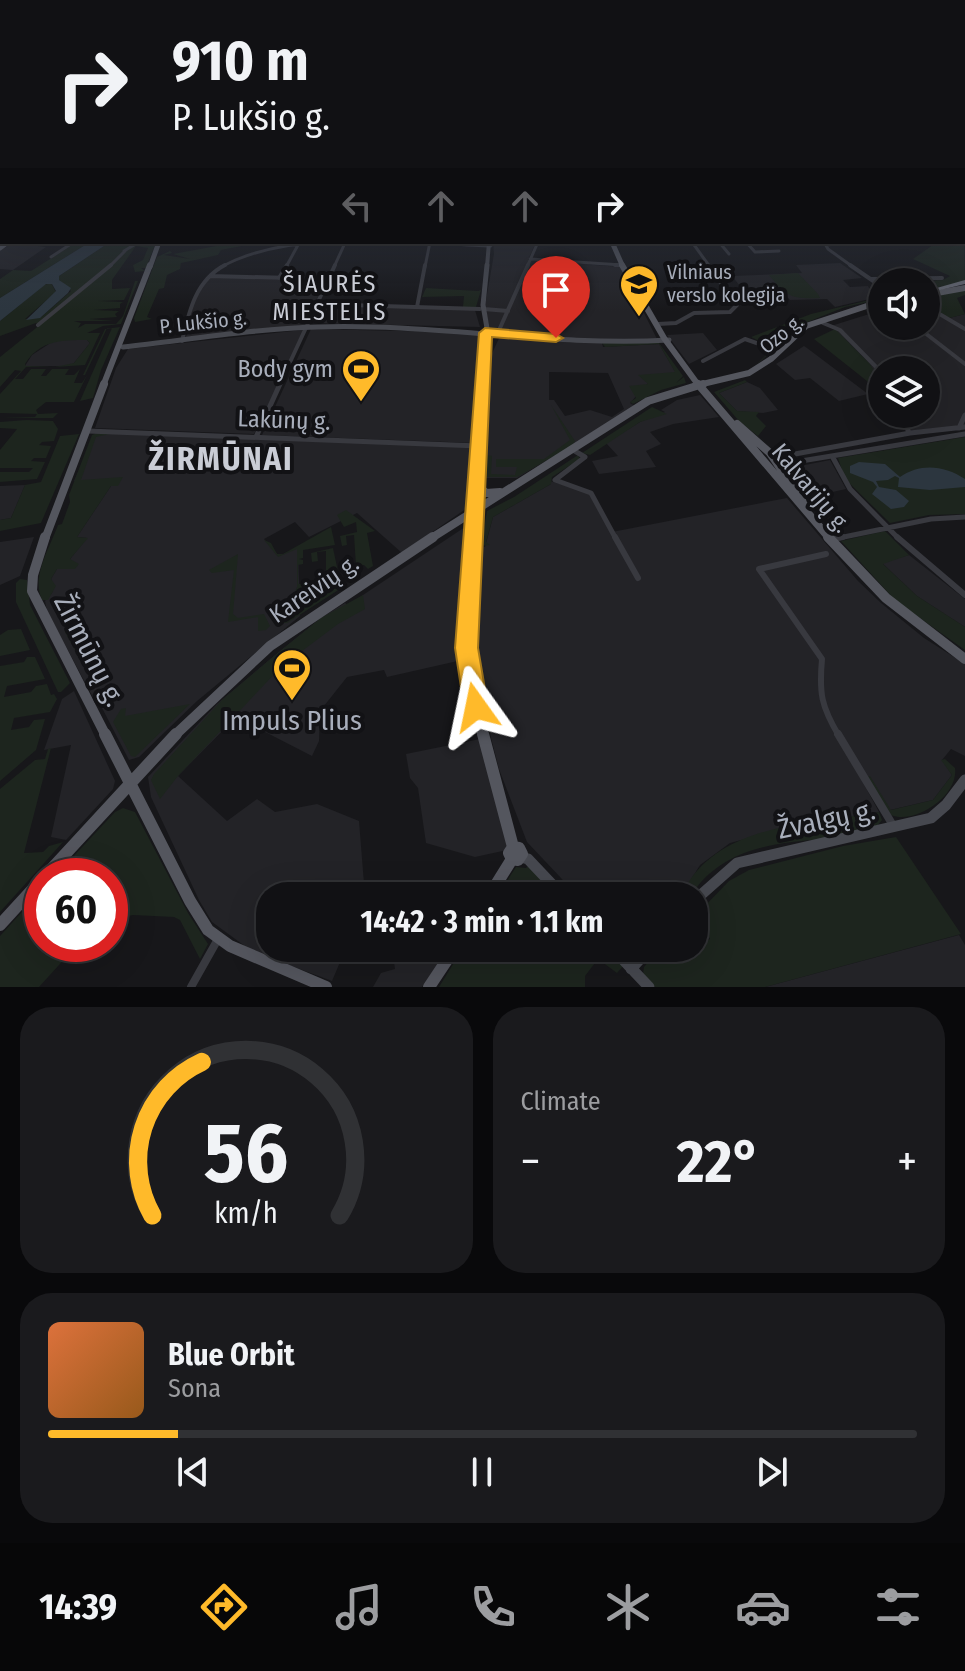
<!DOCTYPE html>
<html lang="en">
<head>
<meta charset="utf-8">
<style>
	:root { --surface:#111114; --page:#1a1a1d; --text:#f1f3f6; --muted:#9c9da0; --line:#303134; --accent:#ffba2a }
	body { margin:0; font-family:"Fira Sans Condensed",sans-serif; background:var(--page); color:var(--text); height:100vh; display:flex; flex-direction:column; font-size:30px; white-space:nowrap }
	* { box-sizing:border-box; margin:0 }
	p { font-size:26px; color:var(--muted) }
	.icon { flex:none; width:44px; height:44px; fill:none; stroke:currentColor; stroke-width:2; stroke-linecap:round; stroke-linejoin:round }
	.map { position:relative; height:987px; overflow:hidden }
	.details { display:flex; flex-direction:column; gap:20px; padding:20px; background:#09090b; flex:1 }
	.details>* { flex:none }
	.banner { position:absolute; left:0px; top:0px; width:966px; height:244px; box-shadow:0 8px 32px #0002,0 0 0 2px var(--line); background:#111114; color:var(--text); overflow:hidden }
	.controls { position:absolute; left:868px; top:268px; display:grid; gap:16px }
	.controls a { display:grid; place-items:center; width:72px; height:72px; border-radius:50%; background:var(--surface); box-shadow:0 8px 32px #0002,0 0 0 2px var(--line); font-size:40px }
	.speed { position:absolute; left:24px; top:858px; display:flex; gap:16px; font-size:40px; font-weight:700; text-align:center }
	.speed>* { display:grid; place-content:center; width:104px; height:104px; border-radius:50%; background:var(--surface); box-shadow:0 8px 32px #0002,0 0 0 2px var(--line); line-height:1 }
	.speed .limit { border:12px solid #d22; background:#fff; color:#111 }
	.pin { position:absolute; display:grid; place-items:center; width:68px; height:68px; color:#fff; margin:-82px -34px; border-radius:50% 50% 50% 0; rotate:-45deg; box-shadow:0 0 8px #0007 }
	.pin .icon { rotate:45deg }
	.me { position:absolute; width:88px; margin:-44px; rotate:348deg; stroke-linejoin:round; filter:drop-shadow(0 0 6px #0008) }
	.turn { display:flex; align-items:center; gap:28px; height:168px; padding:0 40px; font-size:36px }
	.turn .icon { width:104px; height:104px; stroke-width:2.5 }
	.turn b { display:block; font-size:56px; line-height:68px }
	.lanes { display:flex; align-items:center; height:76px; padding:0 40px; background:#0003; justify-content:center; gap:40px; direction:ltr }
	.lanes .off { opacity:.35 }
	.big { font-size:60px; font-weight:700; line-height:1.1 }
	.details .card { flex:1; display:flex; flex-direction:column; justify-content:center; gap:12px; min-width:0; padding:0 28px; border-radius:32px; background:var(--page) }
	.details .dial { align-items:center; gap:0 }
	.dial svg { height:208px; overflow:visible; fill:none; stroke:var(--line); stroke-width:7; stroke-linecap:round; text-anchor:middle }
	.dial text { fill:var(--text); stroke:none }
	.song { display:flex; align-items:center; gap:24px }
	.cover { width:96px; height:96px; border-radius:12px; background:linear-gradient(135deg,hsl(20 70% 55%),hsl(30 70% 35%)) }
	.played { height:8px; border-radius:4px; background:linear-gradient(90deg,var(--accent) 15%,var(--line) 15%) }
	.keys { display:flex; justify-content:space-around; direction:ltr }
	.heat { display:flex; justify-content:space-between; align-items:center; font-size:44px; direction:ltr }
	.details .tiles { flex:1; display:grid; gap:20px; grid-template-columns:1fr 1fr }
	.card:last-child { grid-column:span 2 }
	.trip { position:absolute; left:256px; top:882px; width:452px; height:80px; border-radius:32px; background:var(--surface); box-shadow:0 8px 32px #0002,0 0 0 2px var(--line); font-weight:700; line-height:80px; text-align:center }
	.tabs { display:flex; height:128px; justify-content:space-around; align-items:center; background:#070708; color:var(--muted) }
	.tabs .icon { width:56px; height:56px }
	.tabs .selected { color:var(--accent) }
	.tabs b { font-size:36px; color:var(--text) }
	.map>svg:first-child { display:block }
	.built { fill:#232327; fill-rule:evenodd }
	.green { fill:#1d251e }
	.water { fill:#2c363f }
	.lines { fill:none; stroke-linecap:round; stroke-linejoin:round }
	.street-far4 { stroke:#38393f; stroke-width:3 }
	.street-far3 { stroke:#38393f; stroke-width:4 }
	.street-far2 { stroke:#38393f; stroke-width:5 }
	.street-far1 { stroke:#38393f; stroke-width:6 }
	.street { stroke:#38393f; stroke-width:8 }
	.secondary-far3 { stroke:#46484f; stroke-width:4 }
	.secondary-far2 { stroke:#46484f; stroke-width:5 }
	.secondary-far1 { stroke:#46484f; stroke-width:7 }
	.secondary { stroke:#46484f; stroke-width:11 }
	.primary-far4 { stroke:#54565e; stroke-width:5 }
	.primary-far3 { stroke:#54565e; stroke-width:6 }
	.primary-far2 { stroke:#54565e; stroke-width:8 }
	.primary-far1 { stroke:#54565e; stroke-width:10 }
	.primary { stroke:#54565e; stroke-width:12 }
	.highway { fill:#646771; fill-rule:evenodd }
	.route { fill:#ffba2a; stroke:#a6791b; stroke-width:2 }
	.labels { text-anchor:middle; stroke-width:8; stroke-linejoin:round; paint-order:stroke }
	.far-poi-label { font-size:20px; fill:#a8aebb; stroke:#121215; text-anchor:start }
	.far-street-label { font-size:20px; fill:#a8aebb; stroke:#121215 }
	.far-quarter-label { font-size:24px; letter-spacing:2px; fill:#cacdd6; stroke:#121215 }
	.poi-label { font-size:24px; fill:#a8aebb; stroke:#121215; text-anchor:end }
	.street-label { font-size:24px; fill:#a8aebb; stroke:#121215 }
	.near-street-label { font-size:28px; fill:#a8aebb; stroke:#121215 }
	.near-poi-label { font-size:28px; fill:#a8aebb; stroke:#121215 }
	.district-label { font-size:32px; font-weight:bold; letter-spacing:2px; fill:#cacdd6; stroke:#121215 }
</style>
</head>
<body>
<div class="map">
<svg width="965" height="987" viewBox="0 0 965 987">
	<rect width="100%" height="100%" fill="#17171a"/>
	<path class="built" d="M14 242H44L38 246 46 247 13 270 0 269V251Z
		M493 242H536L528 260 621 267 657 339 614 342 490 330 485 306 494 254Z
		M840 263 862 278 843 280 850 287 868 286 874 298 835 307 827 299 790 300 785 294 748 296 732 276 802 273 796 265Z
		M210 277 323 280 325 281 305 325 186 337 194 301Z
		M926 303 949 318 965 314V426L906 431 898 414H926V370H882V382L866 360 831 326 882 310V326H926Z
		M322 305 475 310 480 327 313 323 318 306Z
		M311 329 447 332 483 336 475 443 262 435Z
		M302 330 305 331 254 434 95 428 116 368 128 349Z
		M703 333 717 350 689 364 667 335Z
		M501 334 602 343 603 347 659 344 676 373 648 383 630 403 635 406 517 478H482L490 372 487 371 488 362ZM549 372 608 373 624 409 612 417 590 410 565 416 554 400H549Z
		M55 340H87L90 343 74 363 68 366H25L32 355Z
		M804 346 807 348 868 394 839 401 810 378 795 380 776 364Z
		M747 382 760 388 778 410 763 413 737 411 719 393Z
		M700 395 719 417 673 424 650 432 661 444 646 451 656 467 599 474 592 461 618 456 606 443 640 422 665 412 661 410 677 400Z
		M95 433 469 447 474 451 470 506 402 553 357 513 309 537 295 522 264 539 279 556 298 547 300 616 197 701 139 757 129 760 100 704 96 703 47 611 45 601 52 593 54 586 51 579 57 569H75L70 559 87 538 77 537 111 486 74 481Z
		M830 460 846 489 810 497 800 488 790 468Z
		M550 481 590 493 612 532 787 498 858 581 881 603 924 638 965 664V756L951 749 942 760 952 775 933 800 890 810 870 777H860L879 812 783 829 730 843 700 865 689 883 696 894 694 896H578L527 842 499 769 471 659 477 544 485 547 493 517 551 484Z
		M25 485 11 518 0 520V486Z
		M468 525 470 526 462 660 387 677 384 670 347 677 320 711 319 741 312 756 236 717 178 776 227 821 257 799 275 812 317 804 359 821 365 896H270V948H346L332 981 253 952 212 922 199 900 151 797 148 777 217 704 274 656 321 618 345 603 348 605Z
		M34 537 20 576 0 585V542Z
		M909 555 965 599V627L917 596 882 563Z
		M74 691 115 781 113 789 66 840 51 837 71 745 44 750 62 699Z
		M480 739 508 842 507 850 475 857 426 843 418 788 410 778 406 754Z
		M959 935 965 945V987H765Z
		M392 948H433L440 961 422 987H373L381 973 395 969Z"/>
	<path class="green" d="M964 217 965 283 926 289V282H916L943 280 950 276 913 259 937 242H964Z
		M77 242H90L0 298V279L13 270 31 271Z
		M110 242H156L146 268H141L145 271 135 272 133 265 143 260 148 248 136 246 112 280V289L130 288 124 300 98 301 123 302 120 304V308L94 310 119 311 115 314 117 317 90 319 114 321H74L81 323 78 328 85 324H116L123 316 135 281H138L121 324 103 326 87 333H100L85 365 55 367 74 363 90 343 87 340C62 340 40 340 25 364L26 366 52 367H26L15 379H23L31 369H46L41 376H46L52 369H69L65 375H74L80 369 74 383H82L87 375 74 402H46L36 410 38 414 58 413 53 418H0L35 417 37 414 0 413V394L21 371 15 370 0 387V357L41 324 36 323 0 336V321L44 285 51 283 56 292 25 319 41 317 71 291 58 279 59 276Z
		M238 242H262L221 250 218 255 181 263 180 269 167 275 164 288 159 289 147 317 152 319 135 322 134 318 157 257 170 251 172 253 164 255 190 259 173 254Z
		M798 273 818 294 820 298C791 299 787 297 769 275Z
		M426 288 478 291 481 290 476 307H463L464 296 422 297Z
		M965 290V295L957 298 965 314 949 318 926 303V297Z
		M882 297V299L845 307 805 323 756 365 773 348 751 337 811 314Z
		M120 327 101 370 93 398 80 401 112 328H107L85 375H83L105 329Z
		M835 329 870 364 882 384 878 382 872 385 814 339Z
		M602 343H659L683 376 676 383 684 377 686 383 661 390 633 404 630 402 636 398 629 386 648 384 638 375 675 372 659 344 605 347Z
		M745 380 747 382 719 393 737 411 759 412 756 416 766 426 758 436 779 453 739 421 714 392Z
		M551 405 575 441 572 446 517 477H484L485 455 492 456 491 474 515 475 517 467H496V459H544L570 440Z
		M652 407 667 414 640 422 590 455 582 453Z
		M26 420 53 421 58 429 54 441 42 442 39 445 51 446 46 458H34L31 461 45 462 37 479 0 482V472H29L33 468H0V450L17 429 0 428V422Z
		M97 433 110 434 96 437 81 480 123 477 118 486H111L77 537 88 538 70 559 79 564 75 569H57L51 579 56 586 48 600H42C31 577 50 547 58 525L62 524 70 502 69 495 92 435Z
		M79 434 41 523 0 531V520L11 518 25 485 41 482 60 436Z
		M965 437V514L929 515 890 523 845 479 838 458Z
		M578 455 580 459 552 477 551 484 493 517 486 542 490 545 481 546 487 511 514 497Z
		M346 510 375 531 367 533 373 566 368 569 364 565 356 566 354 535 346 536 347 545 342 546 340 536 357 532 356 522 344 527 337 515Z
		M331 527 335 545 303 550V558L299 559 303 560V564L298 565V584L316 582 317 592 326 590V551L317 552 318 561 312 562 311 553 333 548 340 581 331 583V588L341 585 343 587 287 623H281L274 612 297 605V594H294L297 587V549L278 557 264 540 271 543 277 554H283Z
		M885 531 909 555 883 564 917 596 965 627V650L896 601 841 541Z
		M238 554 233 614 238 618 264 614 270 626 266 630 258 631V617L228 622 234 570 212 573 209 570Z
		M20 579 27 580 30 605 70 683 61 692H58L16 602V583Z
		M363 595 365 609 338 624 282 666 178 776 160 799 151 780 154 774 222 700 274 656 321 618Z
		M21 629 30 650 0 656V635L8 630Z
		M74 629 78 630 100 671 89 676 65 632Z
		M27 657H35L45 679 7 686 4 697 31 692 36 686 47 684 51 695 54 694 57 699 50 712 14 718 11 730 29 727 34 720 45 719 36 750 0 781V666L24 662Z
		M190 704 135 757 131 756 113 722 121 709 126 708 125 716Z
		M51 748 24 853 43 852 49 846 63 842 0 912V789L35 760 45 759 48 749Z
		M945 759 955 768C959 796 915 825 891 815L867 777 870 776 891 810 933 800 952 775 941 760Z
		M123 808 135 812 188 913 208 944 200 959 180 920 174 917 133 915 110 920V876H55L115 812Z
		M879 812 882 820 878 825C861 830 841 838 823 839 774 843 725 848 694 891L688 883C726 823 815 823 879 812Z
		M896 837 961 934 765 987H655L643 974 644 967 660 948H694L710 939 698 913 729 881 749 870 843 846Z
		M528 866 558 896H497L516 867 526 868Z
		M42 890V944H78L39 987H0V936Z
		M463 948H607L624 965 617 973 598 959 585 976V987H439Z"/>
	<path class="water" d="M90 242H110L59 276V280L71 288 68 293 40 318 26 320 56 291 52 284H46L0 321V298Z
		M859 462 885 464 900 477C920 463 944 465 965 479V487L930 490 898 487 899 478 895 476 888 480 876 481 879 487 896 490 909 501 904 507 891 509 872 494 877 487 873 482 850 473V466Z"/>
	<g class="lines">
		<path class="street-far4" d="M692 242 710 267
			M719 242 729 254
			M746 242 755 252 779 251
			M824 242 828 249 853 267
			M826 245 857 242
			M124 251 139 242
			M51 257 74 242
			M530 259 622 265
			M109 267 125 251
			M221 267C294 227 410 243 491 246
			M286 267 298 245
			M334 267 345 243
			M425 267 430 242
			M527 267 538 242"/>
		<path class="street-far3" d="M615 265H622
			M850 265 882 287
			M210 276 329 279
			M279 278 287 265
			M871 279 942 278
			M317 304 480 309
			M926 306 965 329
			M417 307 425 265
			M484 309 508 311
			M823 323 840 330 882 373
			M658 324 676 323 694 313 730 312 737 305 708 265
			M38 325 111 265
			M916 326 965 364
			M500 328 528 265
			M182 341C189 311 196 280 225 265
			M703 361 745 339 779 351
			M279 386 335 265"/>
		<path class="street-far2" d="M902 414 909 433
			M959 428 965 415
			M88 431 479 446
			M256 437 280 384
			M573 450 585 457 555 480 591 493 616 539
			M832 456 850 489 899 539
			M773 458 910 433 965 427
			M777 465 965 434
			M834 539 931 519 965 517"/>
		<path class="street-far1" d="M615 537 638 578
			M897 537 965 595
			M833 539 843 537
			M826 554 759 569 822 659C819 693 821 706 839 736"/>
		<path class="street" d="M838 734 894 827
			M191 987 218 939"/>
		<path class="secondary-far3" d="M487 267 489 242"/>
		<path class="secondary-far2" d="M123 347C187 340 252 329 317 327 434 323 552 347 669 340
			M483 386 487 328 483 305 487 265"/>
		<path class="secondary-far1" d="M475 509 483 384"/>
		<path class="secondary" d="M521 857 528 859 563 896
			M694 901 737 863 931 818 946 805 965 780
			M612 948 649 987
			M631 969 650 948"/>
		<path class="primary-far4" d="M612 242 623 267
			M0 248 8 242
			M150 267 159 242"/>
		<path class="primary-far3" d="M622 265 664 338 699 386
			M926 295 965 288
			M103 386 150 265
			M694 386 749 373 771 359 806 326 882 301"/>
		<path class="primary-far2" d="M698 384 830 539
			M737 424 770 453 805 505
			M477 484 486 493 500 492
			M45 539 104 384
			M430 539 648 401 703 384
			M473 539 475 509"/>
		<path class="primary-far1" d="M45 537 33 575 32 591 106 736
			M474 537 467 663 483 736
			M828 537 886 598 965 659
			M174 736 270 646 433 537"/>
		<path class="primary" d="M105 734 190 901 208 930 230 946 326 987
			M483 734 513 847 509 853 512 859 489 896
			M512 859 518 860 522 854 519 848 513 847
			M45 876 176 734
			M0 925 42 879
			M429 987 455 948"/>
		<path class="highway" d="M964 214 965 215V219L964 218Z
			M965 280V284L936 291 933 289Z"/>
	</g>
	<linearGradient id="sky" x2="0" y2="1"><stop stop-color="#0d0d0e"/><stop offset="0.56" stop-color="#363c49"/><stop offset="1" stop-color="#363c49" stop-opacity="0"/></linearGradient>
	<rect width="965" height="311" fill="url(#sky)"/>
	<path class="route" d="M485 328 556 334 563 338 556 342 492 337 478 648 488 707 485 715 476 719 467 715 464 707 455 648 479 333Z"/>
	<defs>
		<g id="university-pin" transform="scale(2)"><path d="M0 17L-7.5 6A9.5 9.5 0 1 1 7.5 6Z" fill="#ffba2a" stroke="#121215"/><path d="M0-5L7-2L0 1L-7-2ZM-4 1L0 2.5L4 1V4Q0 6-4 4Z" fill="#111"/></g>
		<g id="stadium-pin" transform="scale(2)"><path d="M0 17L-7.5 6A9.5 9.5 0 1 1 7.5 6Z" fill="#ffba2a" stroke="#121215"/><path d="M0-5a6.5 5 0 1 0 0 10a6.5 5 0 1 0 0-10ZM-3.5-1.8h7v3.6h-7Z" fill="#111"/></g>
	</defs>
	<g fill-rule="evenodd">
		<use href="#university-pin" x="639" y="284"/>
		<use href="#stadium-pin" x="361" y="369"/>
		<use href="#stadium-pin" x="292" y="668"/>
	</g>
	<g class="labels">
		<g class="far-poi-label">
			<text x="667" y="279">Vilniaus<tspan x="667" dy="23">verslo kolegija</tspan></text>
		</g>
		<g class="far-street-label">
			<text transform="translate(203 322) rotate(-6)" y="7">P. Lukšio g.</text>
			<text transform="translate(781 334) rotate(-39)" y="7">Ozo g.</text>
		</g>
		<g class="far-quarter-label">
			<text x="330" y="292">ŠIAURĖS<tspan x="330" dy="28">MIESTELIS</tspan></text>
		</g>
		<g class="poi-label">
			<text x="333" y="377">Body gym</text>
		</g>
		<g class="street-label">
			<text transform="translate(284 420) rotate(2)" y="8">Lakūnų g.</text>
			<text transform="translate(811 488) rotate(50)" y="8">Kalvarijų g.</text>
			<text transform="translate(314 589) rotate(-34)" y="8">Kareivių g.</text>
		</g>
		<g class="near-street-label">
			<text transform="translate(90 650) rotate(63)" y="10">Žirmūnų g.</text>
			<text transform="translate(826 819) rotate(-12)" y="10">Žvalgų g.</text>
		</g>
		<g class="near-poi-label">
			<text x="292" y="730">Impuls Plius</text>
		</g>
		<g class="district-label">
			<text x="221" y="470">ŽIRMŪNAI</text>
		</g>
	</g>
</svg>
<div class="controls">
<a><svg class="icon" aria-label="sound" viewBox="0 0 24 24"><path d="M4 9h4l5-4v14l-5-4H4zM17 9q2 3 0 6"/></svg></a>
<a><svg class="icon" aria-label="layers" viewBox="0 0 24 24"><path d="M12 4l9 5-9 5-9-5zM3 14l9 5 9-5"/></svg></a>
</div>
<div class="speed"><div class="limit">60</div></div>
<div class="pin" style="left:556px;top:338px;background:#d93025"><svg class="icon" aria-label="arrive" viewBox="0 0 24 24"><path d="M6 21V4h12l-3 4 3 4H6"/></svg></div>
<svg class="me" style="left:476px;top:707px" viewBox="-20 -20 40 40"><path d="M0-17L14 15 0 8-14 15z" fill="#ffba2a" stroke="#fff" stroke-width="4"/></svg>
<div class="trip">14:42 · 3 min · 1.1 km</div>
<div class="banner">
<div class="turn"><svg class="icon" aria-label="right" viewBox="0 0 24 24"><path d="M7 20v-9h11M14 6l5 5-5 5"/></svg><div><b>910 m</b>P. Lukšio g.</div></div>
<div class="lanes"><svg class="icon off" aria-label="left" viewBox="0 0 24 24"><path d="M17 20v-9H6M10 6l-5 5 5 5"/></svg><svg class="icon off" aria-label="ahead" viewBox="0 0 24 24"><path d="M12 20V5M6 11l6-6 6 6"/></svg><svg class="icon off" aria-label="ahead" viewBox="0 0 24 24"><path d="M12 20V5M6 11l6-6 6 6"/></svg><svg class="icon" aria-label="right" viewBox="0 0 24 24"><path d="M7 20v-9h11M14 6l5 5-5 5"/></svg></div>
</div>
</div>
<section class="details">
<div class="tiles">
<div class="card dial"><svg viewBox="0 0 100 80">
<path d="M14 69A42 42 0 1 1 86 69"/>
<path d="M14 69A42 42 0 0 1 33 10" stroke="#ffba2a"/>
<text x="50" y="56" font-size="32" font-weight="700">56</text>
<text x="50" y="72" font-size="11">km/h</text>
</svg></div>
<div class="card"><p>Climate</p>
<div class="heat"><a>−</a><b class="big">22°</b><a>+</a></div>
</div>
<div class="card">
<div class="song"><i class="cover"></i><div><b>Blue Orbit</b><p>Sona</p></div></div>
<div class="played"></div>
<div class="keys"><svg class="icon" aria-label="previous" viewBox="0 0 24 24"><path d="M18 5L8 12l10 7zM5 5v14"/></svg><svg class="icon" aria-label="pause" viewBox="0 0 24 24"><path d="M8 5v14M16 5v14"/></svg><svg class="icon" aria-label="next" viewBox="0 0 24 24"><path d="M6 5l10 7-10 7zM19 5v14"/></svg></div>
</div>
</div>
</section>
<nav class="tabs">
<b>14:39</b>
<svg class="icon selected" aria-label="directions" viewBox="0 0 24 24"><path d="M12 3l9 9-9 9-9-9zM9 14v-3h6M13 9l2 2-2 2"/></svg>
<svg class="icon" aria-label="music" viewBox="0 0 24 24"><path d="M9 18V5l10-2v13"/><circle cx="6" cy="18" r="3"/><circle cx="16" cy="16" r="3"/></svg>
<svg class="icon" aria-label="phone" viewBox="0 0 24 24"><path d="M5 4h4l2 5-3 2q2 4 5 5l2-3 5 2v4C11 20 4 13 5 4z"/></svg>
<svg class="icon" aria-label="climate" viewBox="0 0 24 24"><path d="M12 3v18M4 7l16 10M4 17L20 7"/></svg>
<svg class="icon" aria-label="car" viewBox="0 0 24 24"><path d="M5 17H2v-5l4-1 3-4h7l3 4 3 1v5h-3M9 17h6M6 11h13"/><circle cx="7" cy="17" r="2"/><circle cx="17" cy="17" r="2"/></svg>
<svg class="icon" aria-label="filters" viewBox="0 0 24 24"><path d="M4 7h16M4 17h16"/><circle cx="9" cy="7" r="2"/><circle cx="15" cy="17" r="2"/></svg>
</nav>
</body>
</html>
